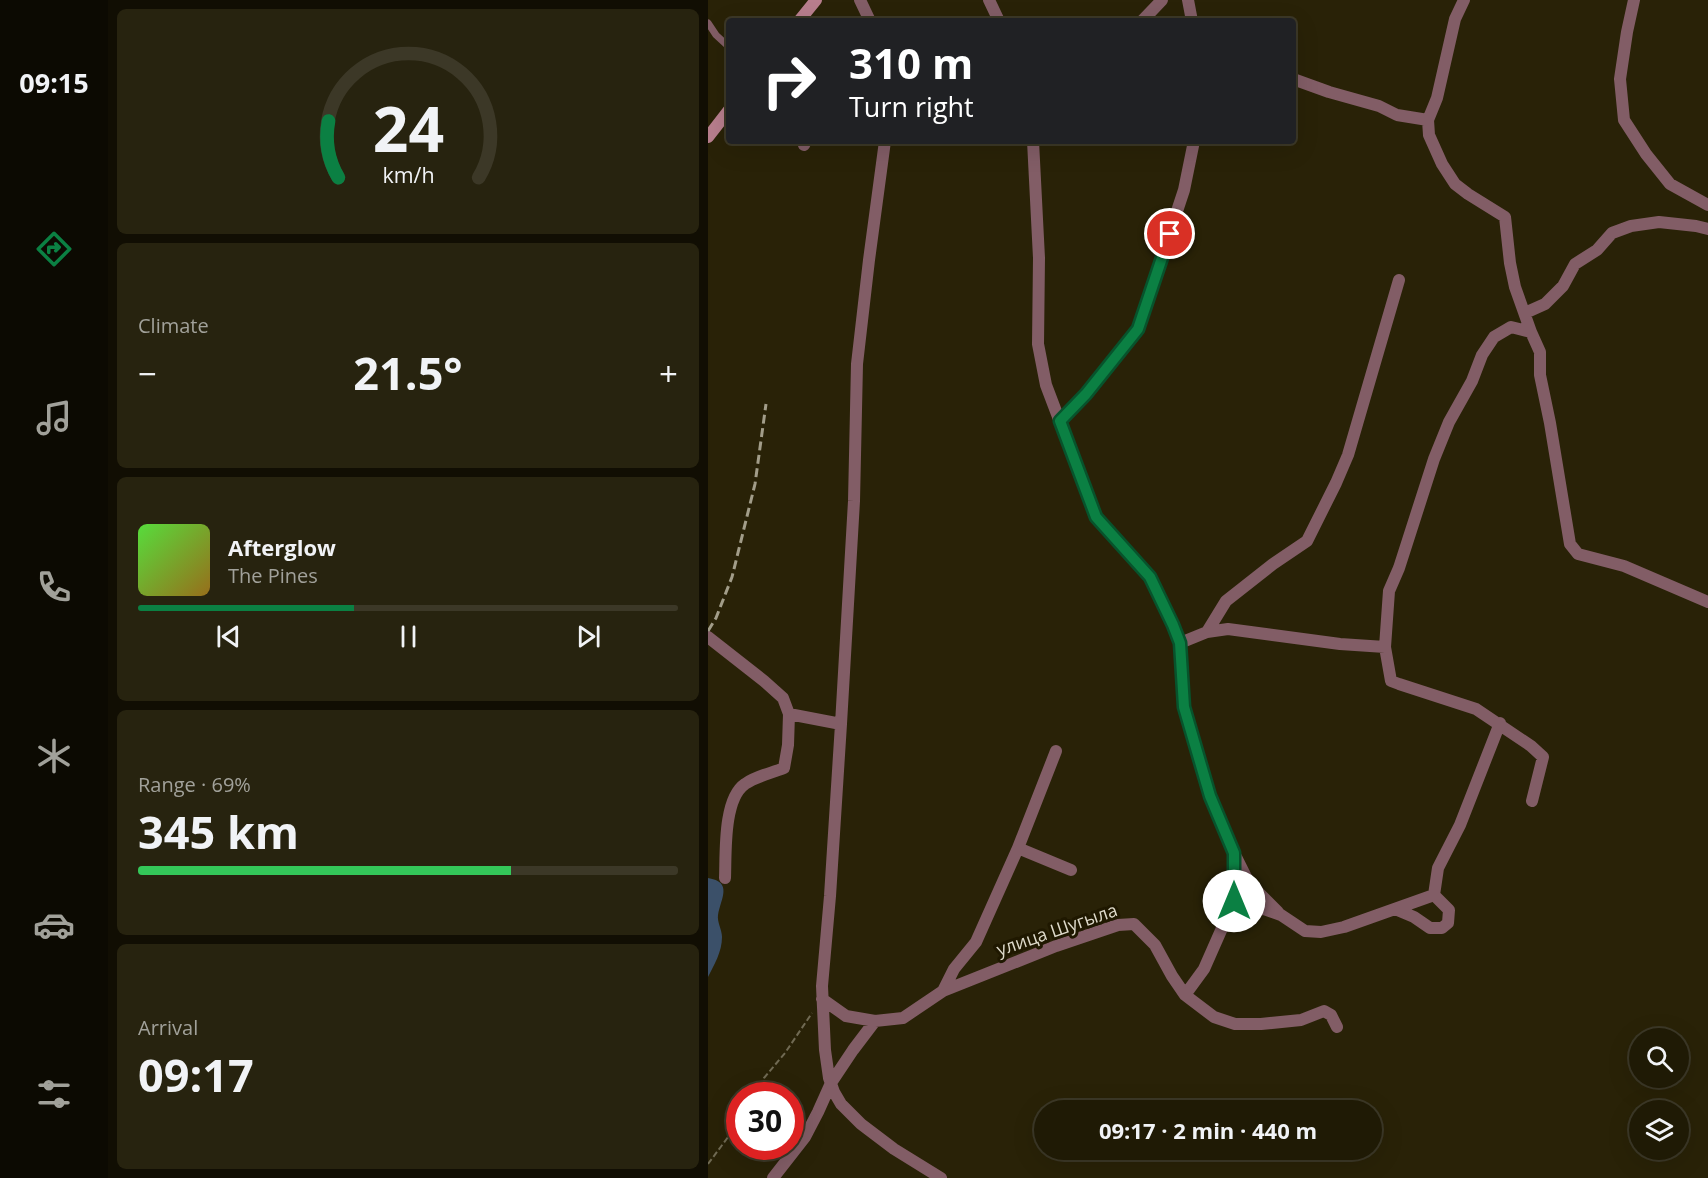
<!DOCTYPE html>
<html lang="en">
<head>
<meta charset="utf-8">
<style>
	:root { --surface:#1f1a05; --page:#27230f; --text:#f1f3f6; --muted:#a1a19a; --line:#3c3827; --accent:#0b8043 }
	body { margin:0; font-family:"Open Sans",sans-serif; background:var(--page); color:var(--text); height:100vh; display:flex; flex-direction:column; font-size:22px; white-space:nowrap }
	* { box-sizing:border-box; margin:0 }
	p { font-size:20px; color:var(--muted) }
	.icon { flex:none; width:33px; height:33px; fill:none; stroke:currentColor; stroke-width:2; stroke-linecap:round; stroke-linejoin:round }
	.map { position:relative; flex:1; overflow:hidden }
	.sheet { display:flex; flex-direction:column; gap:9px; padding:9px; background:#110e03; width:600px }
	.sheet>* { flex:none }
	.banner { position:absolute; left:18px; top:18px; width:570px; height:126px; border-radius:6px; box-shadow:0 6px 24px #0002,0 0 0 2px var(--line); background:#202124; color:#fff; overflow:hidden }
	.tools { position:absolute; left:921px; top:1028px; display:grid; gap:12px }
	.tools a { display:grid; place-items:center; width:60px; height:60px; border-radius:50%; background:var(--surface); box-shadow:0 6px 24px #0002,0 0 0 2px var(--line); font-size:30px }
	.speed { position:absolute; left:18px; top:1082px; display:flex; gap:12px; font-size:30px; font-weight:700; text-align:center }
	.speed>* { display:grid; place-content:center; width:78px; height:78px; border-radius:50%; background:var(--surface); box-shadow:0 6px 24px #0002,0 0 0 2px var(--line); line-height:1 }
	.speed .limit { border:9px solid #d22; background:#fff; color:#111 }
	.pin { position:absolute; display:grid; place-items:center; width:51px; height:51px; color:#fff; margin:-26px; border:3px solid #fff; border-radius:50%; box-shadow:0 2px 6px #0007 }
	.me { position:absolute; width:66px; margin:-33px; rotate:0deg; stroke-linejoin:round; filter:drop-shadow(0 0 4px #0008) }
	.turn { display:flex; align-items:center; gap:21px; height:126px; padding:0 24px; font-size:27px }
	.turn .icon { width:78px; height:78px; stroke-width:2.5 }
	.turn b { display:block; font-size:42px; line-height:51px }
	.big { font-size:45px; font-weight:700; line-height:1.1 }
	.sheet .tile { flex:1; display:flex; flex-direction:column; justify-content:center; gap:9px; min-width:0; padding:0 21px; border-radius:9px; background:var(--page) }
	.sheet .dial { align-items:center; gap:0 }
	.dial svg { height:156px; overflow:visible; fill:none; stroke:var(--line); stroke-width:7; stroke-linecap:round; text-anchor:middle }
	.dial text { fill:var(--text); stroke:none }
	.song { display:flex; align-items:center; gap:18px }
	.cover { width:72px; height:72px; border-radius:9px; background:linear-gradient(135deg,hsl(110 70% 55%),hsl(40 70% 35%)) }
	.played { height:6px; border-radius:3px; background:linear-gradient(90deg,var(--accent) 40%,var(--line) 40%) }
	.keys { display:flex; justify-content:space-around; direction:ltr }
	.heat { display:flex; justify-content:space-between; align-items:center; font-size:33px; direction:ltr }
	.charge { height:9px; border-radius:4px; background:linear-gradient(90deg,#34c759 69%,var(--line) 0) }
	.trip { position:absolute; left:326px; top:1100px; width:348px; height:60px; border-radius:30px; background:var(--surface); box-shadow:0 6px 24px #0002,0 0 0 2px var(--line); font-weight:700; line-height:60px; text-align:center }
	main { display:flex; flex:1; min-height:0 }
	.menu { display:flex; flex-direction:column; width:108px; justify-content:space-around; align-items:center; background:#0c0a02; color:var(--muted) }
	.menu .icon { width:42px; height:42px }
	.menu .active { color:var(--accent) }
	.menu b { font-size:27px; color:var(--text) }
	.map>svg:first-child { display:block }
	.water { fill:#3b5069 }
	.lines { fill:none; stroke-linecap:round; stroke-linejoin:round }
	.path { stroke:#706a53; stroke-width:2; stroke-dasharray:6 3; stroke-linecap:butt }
	.service { stroke:#825d66; stroke-width:7 }
	.minor { stroke:#825d66; stroke-width:12 }
	.secondary { stroke:#b87e8d; stroke-width:12 }
	.rail { stroke:#a29d89; stroke-width:3; stroke-dasharray:9 4.5; stroke-linecap:butt }
	.route-casing { stroke:#07532c; stroke-width:15 }
	.route { stroke:#0b8043; stroke-width:10 }
	.labels { text-anchor:middle; stroke-width:6; stroke-linejoin:round; paint-order:stroke }
	.street-label { font-size:18px; fill:#dedaca; stroke:#1f1800 }
</style>
</head>
<body>
<main>
<nav class="menu">
<b>09:15</b>
<svg class="icon active" aria-label="directions" viewBox="0 0 24 24"><path d="M12 3l9 9-9 9-9-9zM9 14v-3h6M13 9l2 2-2 2"/></svg>
<svg class="icon" aria-label="music" viewBox="0 0 24 24"><path d="M9 18V5l10-2v13"/><circle cx="6" cy="18" r="3"/><circle cx="16" cy="16" r="3"/></svg>
<svg class="icon" aria-label="phone" viewBox="0 0 24 24"><path d="M5 4h4l2 5-3 2q2 4 5 5l2-3 5 2v4C11 20 4 13 5 4z"/></svg>
<svg class="icon" aria-label="climate" viewBox="0 0 24 24"><path d="M12 3v18M4 7l16 10M4 17L20 7"/></svg>
<svg class="icon" aria-label="car" viewBox="0 0 24 24"><path d="M5 17H2v-5l4-1 3-4h7l3 4 3 1v5h-3M9 17h6M6 11h13"/><circle cx="7" cy="17" r="2"/><circle cx="17" cy="17" r="2"/></svg>
<svg class="icon" aria-label="filters" viewBox="0 0 24 24"><path d="M4 7h16M4 17h16"/><circle cx="9" cy="7" r="2"/><circle cx="15" cy="17" r="2"/></svg>
</nav>
<section class="sheet">
<div class="tile dial"><svg viewBox="0 0 100 80">
<path d="M14 69A42 42 0 1 1 86 69"/>
<path d="M14 69A42 42 0 0 1 9 40" stroke="#0b8043"/>
<text x="50" y="56" font-size="32" font-weight="700">24</text>
<text x="50" y="72" font-size="11">km/h</text>
</svg></div>
<div class="tile"><p>Climate</p>
<div class="heat"><a>−</a><b class="big">21.5°</b><a>+</a></div>
</div>
<div class="tile">
<div class="song"><i class="cover"></i><div><b>Afterglow</b><p>The Pines</p></div></div>
<div class="played"></div>
<div class="keys"><svg class="icon" aria-label="previous" viewBox="0 0 24 24"><path d="M18 5L8 12l10 7zM5 5v14"/></svg><svg class="icon" aria-label="pause" viewBox="0 0 24 24"><path d="M8 5v14M16 5v14"/></svg><svg class="icon" aria-label="next" viewBox="0 0 24 24"><path d="M6 5l10 7-10 7zM19 5v14"/></svg></div>
</div>
<div class="tile"><p>Range · 69%</p><b class="big">345 km</b><div class="charge"></div></div>
<div class="tile"><p>Arrival</p><b class="big">09:17</b></div>
</section>
<div class="map">
<svg width="1000" height="1178" viewBox="0 0 1000 1178">
	<rect width="100%" height="100%" fill="#292207"/>
	<path class="water" d="M0 878C25 882 13 898 10 915 9 922 14 930 14 937 14 952 6 965 0 977Z"/>
	<g class="lines">
		<path class="path" d="M49 1095 56 1078 77 1053 104 1013
			M0 1164 32 1121"/>
		<path class="service" d="M0 23 8 35 21 47"/>
		<path class="minor" d="M152 0 162 21
			M281 0 291 21
			M480 0 484 21
			M926 0 919 32 912 79 916 120 938 154 962 184 1000 205
			M434 21 454 0
			M585 79 621 92 671 106 689 115 720 120 721 135 734 164 747 184 760 194 797 217 802 263 807 287 823 332
			M720 120 729 98 747 19 756 0
			M177 141 161 260 149 364 146 501 133 724 122 896 114 986 117 1050 121 1078 126 1092 133 1104 153 1124 186 1149 233 1178
			M325 141 331 258 330 344 338 385 388 517 442 577 465 625 472 643 476 707 502 796 526 853V901L496 969 477 995
			M96 145 98 141
			M817 313 837 304 855 286 867 264 889 250 904 233 923 226 951 222 988 226 1000 229
			M352 421 378 394 430 329 476 190 486 141
			M499 632 518 601 565 564 599 541 628 483 640 455 691 280
			M0 637 56 681 75 698 81 714 80 745 76 768C64 773 48 776 37 784 15 799 18 854 17 878
			M472 643 499 632 520 629 632 644 677 647
			M81 714 133 724
			M824 801 835 757 823 746 768 709 691 684 683 681 677 647 681 591 691 568 726 459 741 422 764 381 774 355 786 337 803 327 823 332 832 352V375L842 423 862 544 870 554 916 566 1000 602
			M310 848 363 870
			M527 855 541 883 570 912
			M687 909 706 917 722 928H734L740 923 741 910 726 895
			M519 925 530 914 544 910 556 909 573 915 597 931 613 932 636 927 726 895 730 868 752 825 792 723
			M235 991 246 969 268 942 310 848 348 751
			M114 999 138 1016 167 1021 195 1018 235 991 348 946 410 925 426 924 447 945 464 976 477 995 506 1017 527 1024H553L593 1020 616 1011 623 1015 629 1027
			M65 1178 97 1137 110 1112 123 1083 145 1050 167 1021"/>
		<path class="secondary" d="M91 21 108 0
			M0 137 21 110"/>
		<path class="rail" d="M0 631 8 618 24 577 47 484 58 404"/>
	</g>
	<g class="lines">
		<g class="route-casing">
			<path id="route" d="M462 234 430 329 378 394 352 421 388 517 442 577 465 625 472 643 476 707 502 796 526 853V901"/>
		</g>
		<use href="#route" class="route"/>
	</g>
	<g class="labels">
		<g class="street-label">
			<text transform="translate(349 930) rotate(-19)" y="6">улица Шугыла</text>
		</g>
	</g>
</svg>
<div class="tools">
<a><svg class="icon" aria-label="search" viewBox="0 0 24 24"><circle cx="10" cy="10" r="6"/><path d="M15 15l6 6"/></svg></a>
<a><svg class="icon" aria-label="layers" viewBox="0 0 24 24"><path d="M12 4l9 5-9 5-9-5zM3 14l9 5 9-5"/></svg></a>
</div>
<div class="speed"><div class="limit">30</div></div>
<div class="pin" style="left:462px;top:234px;background:#d93025"><svg class="icon" aria-label="arrive" viewBox="0 0 24 24"><path d="M6 21V4h12l-3 4 3 4H6"/></svg></div>
<svg class="me" style="left:526px;top:901px" viewBox="-20 -20 40 40"><circle r="19" fill="#fff"/><path d="M0-13L10 11 0 6-10 11z" fill="#0b8043"/></svg>
<div class="trip">09:17 · 2 min · 440 m</div>
<div class="banner">
<div class="turn"><svg class="icon" aria-label="right" viewBox="0 0 24 24"><path d="M7 20v-9h11M14 6l5 5-5 5"/></svg><div><b>310 m</b>Turn right</div></div>
</div>
</div>
</main>
</body>
</html>
